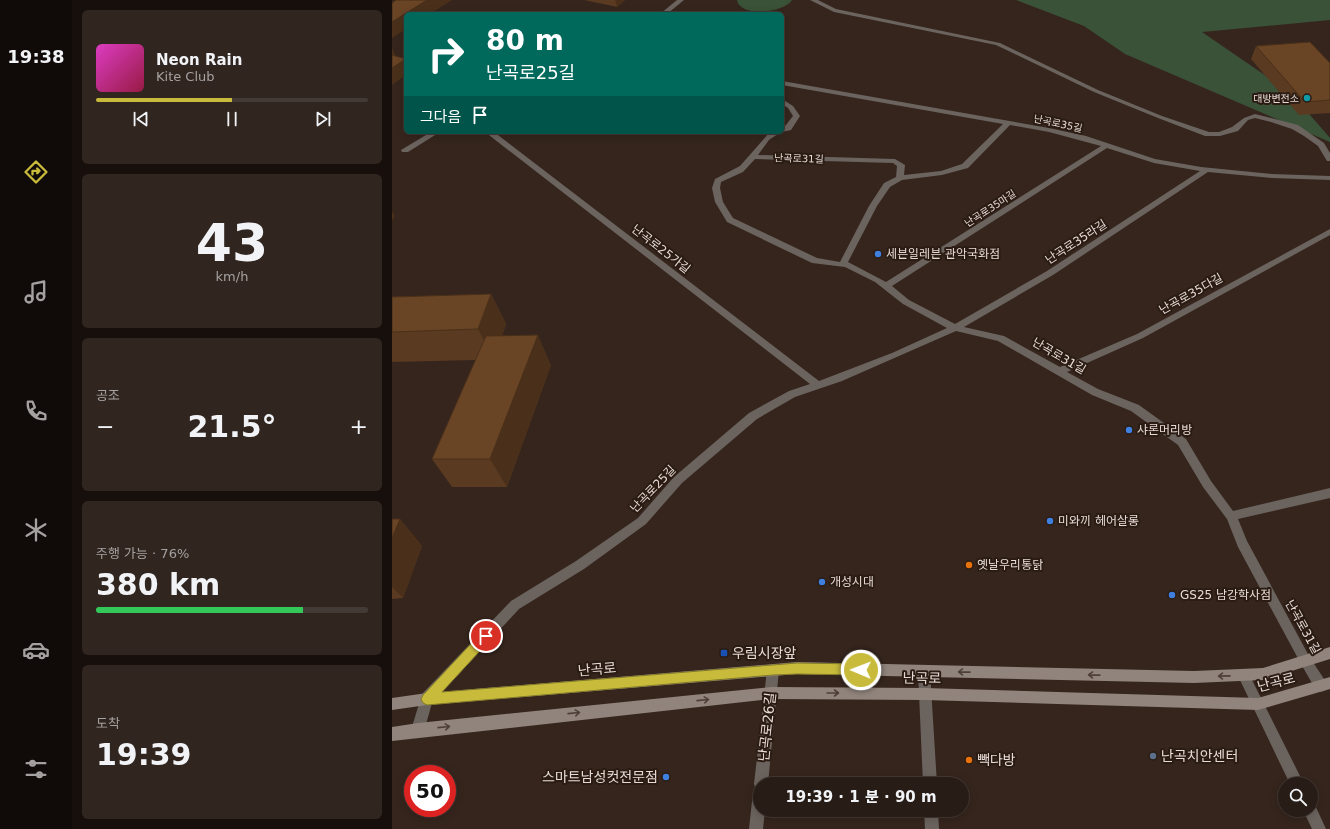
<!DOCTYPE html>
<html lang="ko">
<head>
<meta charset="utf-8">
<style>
	:root { --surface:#281c16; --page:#30251f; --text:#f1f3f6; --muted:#a5a1a1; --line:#443a35; --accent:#c8bb3b }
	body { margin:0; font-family:"DejaVu Sans","Noto Sans KR",sans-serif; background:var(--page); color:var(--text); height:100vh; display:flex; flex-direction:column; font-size:15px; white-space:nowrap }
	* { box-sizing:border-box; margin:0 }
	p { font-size:13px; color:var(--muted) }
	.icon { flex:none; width:22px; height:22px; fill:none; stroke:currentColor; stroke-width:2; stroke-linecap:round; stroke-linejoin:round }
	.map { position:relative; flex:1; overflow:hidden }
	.side { display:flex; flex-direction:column; gap:10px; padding:10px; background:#160f0c; width:320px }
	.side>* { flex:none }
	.top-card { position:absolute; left:12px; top:12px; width:380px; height:122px; border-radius:6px; box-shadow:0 2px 10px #0003,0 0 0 1px var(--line); background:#00695c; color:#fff; overflow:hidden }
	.tools { position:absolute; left:886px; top:777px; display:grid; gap:8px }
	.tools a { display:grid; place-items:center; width:40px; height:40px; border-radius:50%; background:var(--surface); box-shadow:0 2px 10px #0003,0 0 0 1px var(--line); font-size:20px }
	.speed { position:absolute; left:12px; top:765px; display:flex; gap:8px; font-size:20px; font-weight:700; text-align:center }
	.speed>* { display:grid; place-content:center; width:52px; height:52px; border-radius:50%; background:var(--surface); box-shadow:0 2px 10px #0003,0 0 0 1px var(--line); line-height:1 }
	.speed .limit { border:6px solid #d22; background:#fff; color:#111 }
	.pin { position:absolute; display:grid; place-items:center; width:34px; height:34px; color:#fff; margin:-17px; border:2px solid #fff; border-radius:50%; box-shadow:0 1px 4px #0007 }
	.me { position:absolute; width:44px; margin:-22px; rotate:271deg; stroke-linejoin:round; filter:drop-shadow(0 0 3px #0008) }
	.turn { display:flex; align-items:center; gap:14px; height:84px; padding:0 16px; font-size:18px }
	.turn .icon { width:52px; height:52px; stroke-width:2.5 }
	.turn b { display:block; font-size:28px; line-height:34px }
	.then { display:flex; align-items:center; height:38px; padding:0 16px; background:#0003; gap:8px; font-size:15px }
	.big { font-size:30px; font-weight:800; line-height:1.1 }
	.side .widget { flex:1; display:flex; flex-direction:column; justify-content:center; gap:6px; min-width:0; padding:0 14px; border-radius:6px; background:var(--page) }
	.side .dial { align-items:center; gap:0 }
	.dial b { font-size:52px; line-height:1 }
	.song { display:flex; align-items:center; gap:12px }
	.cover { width:48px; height:48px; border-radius:6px; background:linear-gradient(135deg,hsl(310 70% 55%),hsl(340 70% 35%)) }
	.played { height:4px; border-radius:2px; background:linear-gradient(90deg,var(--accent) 50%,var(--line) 50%) }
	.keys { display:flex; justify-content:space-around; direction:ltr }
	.heat { display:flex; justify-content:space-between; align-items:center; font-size:22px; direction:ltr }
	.charge { height:6px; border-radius:3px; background:linear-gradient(90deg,#34c759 76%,var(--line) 0) }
	.trip { position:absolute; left:361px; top:777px; width:216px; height:40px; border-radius:20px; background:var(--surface); box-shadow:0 2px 10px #0003,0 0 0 1px var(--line); font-weight:800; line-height:40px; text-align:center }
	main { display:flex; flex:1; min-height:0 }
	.tabs { display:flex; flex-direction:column; width:72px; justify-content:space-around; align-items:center; background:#100b09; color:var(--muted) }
	.tabs .icon { width:28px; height:28px }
	.tabs .active { color:var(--accent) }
	.tabs b { font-size:18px; color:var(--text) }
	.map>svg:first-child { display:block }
	.green { fill:#3a5238 }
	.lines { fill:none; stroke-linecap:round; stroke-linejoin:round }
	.service { fill:#6b635e; fill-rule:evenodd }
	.minor { fill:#6b635e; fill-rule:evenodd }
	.tertiary { fill:#6b635e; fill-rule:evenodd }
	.secondary { fill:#90847c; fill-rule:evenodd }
	.wall { fill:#5a3a20 }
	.shaded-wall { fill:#4a301a }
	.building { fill:#694425; stroke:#4a301a }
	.oneway { stroke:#4e4038 }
	.route { fill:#c8bb3b; stroke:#827a26 }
	.culture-dot { fill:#0f9aa8; stroke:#2a1b13; stroke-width:1.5 }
	.shop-dot { fill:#3f7fe0; stroke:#2a1b13; stroke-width:1.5 }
	.food-dot { fill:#e8710a; stroke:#2a1b13; stroke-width:1.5 }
	.transit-dot { fill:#1a4fb4; stroke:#2a1b13; stroke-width:1.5 }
	.service-dot { fill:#5c6f8a; stroke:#2a1b13; stroke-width:1.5 }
	.labels { text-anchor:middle; stroke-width:4; stroke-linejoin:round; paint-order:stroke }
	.far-poi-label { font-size:10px; fill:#e6dbd6; stroke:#2a1b13; text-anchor:end }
	.far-street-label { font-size:10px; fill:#e6dbd6; stroke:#2a1b13 }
	.street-label { font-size:12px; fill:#e6dbd6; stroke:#2a1b13 }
	.poi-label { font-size:12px; fill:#e6dbd6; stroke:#2a1b13; text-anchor:start }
	.near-poi-label { font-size:14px; fill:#e6dbd6; stroke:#2a1b13; text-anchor:start }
	.near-street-label { font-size:14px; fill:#e6dbd6; stroke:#2a1b13 }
</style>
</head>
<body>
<main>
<nav class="tabs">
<b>19:38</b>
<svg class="icon active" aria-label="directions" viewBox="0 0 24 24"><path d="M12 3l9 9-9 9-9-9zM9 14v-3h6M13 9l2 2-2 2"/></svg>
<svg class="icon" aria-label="music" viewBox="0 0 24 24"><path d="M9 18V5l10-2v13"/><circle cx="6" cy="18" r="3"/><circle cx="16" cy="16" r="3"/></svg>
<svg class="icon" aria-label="phone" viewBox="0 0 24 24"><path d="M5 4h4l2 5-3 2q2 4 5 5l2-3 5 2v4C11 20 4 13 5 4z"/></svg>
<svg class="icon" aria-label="climate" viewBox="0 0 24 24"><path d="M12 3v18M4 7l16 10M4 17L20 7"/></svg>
<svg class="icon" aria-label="car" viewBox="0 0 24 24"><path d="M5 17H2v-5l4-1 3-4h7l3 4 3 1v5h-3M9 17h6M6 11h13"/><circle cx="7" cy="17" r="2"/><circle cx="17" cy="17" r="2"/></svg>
<svg class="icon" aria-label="filters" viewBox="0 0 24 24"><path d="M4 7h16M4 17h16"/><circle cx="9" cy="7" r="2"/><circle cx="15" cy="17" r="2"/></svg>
</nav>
<section class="side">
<div class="widget">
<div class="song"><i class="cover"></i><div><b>Neon Rain</b><p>Kite Club</p></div></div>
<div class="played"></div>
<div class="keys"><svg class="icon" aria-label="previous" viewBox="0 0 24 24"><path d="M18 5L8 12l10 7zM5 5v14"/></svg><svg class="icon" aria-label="pause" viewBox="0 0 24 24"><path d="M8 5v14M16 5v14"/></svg><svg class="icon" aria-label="next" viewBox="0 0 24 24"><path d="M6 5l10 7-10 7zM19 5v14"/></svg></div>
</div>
<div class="widget dial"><b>43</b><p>km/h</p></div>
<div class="widget"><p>공조</p>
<div class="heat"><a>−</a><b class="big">21.5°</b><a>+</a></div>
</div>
<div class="widget"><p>주행 가능 · 76%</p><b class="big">380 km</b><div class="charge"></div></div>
<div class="widget"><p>도착</p><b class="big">19:39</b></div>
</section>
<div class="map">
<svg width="938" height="829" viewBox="0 0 938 829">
	<rect width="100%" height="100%" fill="#35251d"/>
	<path class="green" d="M345 0H400C392 13 348 18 345 0Z
		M624 0H938V20L810 32 899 93 938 138V142L733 54 692 26Z"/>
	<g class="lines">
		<path class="service" d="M418 0H426L444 9 608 43 706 90 770 116 817 132H827L840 127 852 118 863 114 883 119 906 125 932 143 938 153V161H935L926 146 912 136 900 129 879 122 863 118 856 120 846 131 828 136H813L766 118 702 92 604 45 442 12Z"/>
		<path class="minor" d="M285 0H292L275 14H268Z
			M390 81 657 128 694 136 763 159 809 167 880 174 938 176V180L880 178 816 172 661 275 572 327 612 336 668 367 745 334 938 229V235L751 338 675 372 706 389 747 405 794 439 819 481 841 511 938 488V498L846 519 855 541 917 656 934 682 935 686 934 690 929 692 924 690 909 664 846 547 835 519 811 487 786 445 739 411 700 395 606 341 564 331 450 381 403 397 365 419 290 483 254 524 192 569 127 609 40 703 31 735 26 737 21 735 19 730 30 694 119 601 184 561 246 518 282 477 357 413 397 391 418 384 93 132H102L427 381 500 353 555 328 511 304 483 282 453 267 420 263 335 222 323 202 320 188 323 179 348 166 377 133 389 132 377 140 366 155 503 159 513 165 512 175 549 171 570 164 611 124 390 85ZM618 125 657 132 709 146 494 282 456 262 485 206 498 187 510 180 550 175 576 168ZM715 148 762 163 808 171 655 271 563 324 517 300 500 286ZM363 159 501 163 505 166 504 177 492 183 477 206 448 262 425 258 341 218 331 202 328 188 329 182 351 172Z
			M390 99 401 106 408 116 399 130 390 132V128L393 126 401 116 396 108 390 104Z
			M39 132H48L16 152H10L9 150Z
			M532 665 536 667 538 671 545 784H531L526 671 528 667Z
			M852 670 856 672 912 784H898L846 676 848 672Z
			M919 803 923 805 934 829H920L911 810H919Z
			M532 810H546L547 829H533Z"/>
		<path class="tertiary" d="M381 664 385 666 387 670 376 784H368V810H373L371 829H357L361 792 363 787 362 784 375 670 377 666Z"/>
		<path class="secondary" d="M938 647V659L871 680 802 683 405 674 35 705 0 710V698L35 693 405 662 802 671 871 668Z
			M938 677V689L866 710 533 700 379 699 0 741V727L26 723 379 687 533 688 866 698Z"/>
	</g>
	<path class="wall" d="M192 0H233L225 7Z
		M864 46 938 63V113L907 115 859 59Z
		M99 294 114 324 110 336 159 365 115 487H60L40 459 84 360 0 362V297Z
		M0 519H8L30 546 11 598 0 599Z"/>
	<path class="shaded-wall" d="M35 0H60L38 14H14V29L0 38V22Z
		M223 0H233L225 7Z
		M0 48 5 59 0 62Z
		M14 59V75L0 85V68Z
		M0 211 3 216 0 221Z
		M99 294 114 324 102 359 86 329Z
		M146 335 159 365 115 487 98 459Z
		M8 519 30 546 11 598 0 587V538Z"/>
	<path class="building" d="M4 0H35L0 22V3Z
		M918 42 938 63V100L913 102 864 46Z
		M0 55 14 59 0 68Z
		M99 294 86 329 0 332V297Z
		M146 335 98 459H40L94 336Z
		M0 519H8L0 538Z"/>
	<defs><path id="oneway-shaft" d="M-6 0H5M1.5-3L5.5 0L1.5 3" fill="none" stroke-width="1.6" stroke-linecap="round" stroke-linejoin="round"/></defs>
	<g class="oneway">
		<use href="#oneway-shaft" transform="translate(572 672) rotate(-179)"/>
		<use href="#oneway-shaft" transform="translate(702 675) rotate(-179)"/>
		<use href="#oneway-shaft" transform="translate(832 676) rotate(179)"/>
		<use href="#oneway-shaft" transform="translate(441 693)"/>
		<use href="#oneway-shaft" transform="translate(311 700) rotate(-6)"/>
		<use href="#oneway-shaft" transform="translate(182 713) rotate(-6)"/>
		<use href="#oneway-shaft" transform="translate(52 727) rotate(-6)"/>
	</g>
	<path class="route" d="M94 631 98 632 100 636 98 640 50 692 405 663 469 664 473 666 474 670 473 674 469 675 405 674 381 675 35 705 31 703 29 699 31 695 90 632Z"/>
	<circle class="culture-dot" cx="915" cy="98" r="4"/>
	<g class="shop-dot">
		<circle cx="486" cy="254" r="4"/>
		<circle cx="737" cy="430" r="4"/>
		<circle cx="658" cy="521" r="4"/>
		<circle cx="430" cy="582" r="4"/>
		<circle cx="780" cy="595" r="4"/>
		<circle cx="274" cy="777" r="4"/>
	</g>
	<g class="food-dot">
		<circle cx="577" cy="565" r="4"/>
		<circle cx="577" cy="760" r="4"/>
	</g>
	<rect class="transit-dot" x="328" y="649" width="8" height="8" rx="2"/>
	<circle class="service-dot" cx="761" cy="756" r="4"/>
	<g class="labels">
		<g class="far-poi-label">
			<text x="907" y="102">대방변전소</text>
		</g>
		<g class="far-street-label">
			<text transform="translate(666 123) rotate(12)" y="4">난곡로35길</text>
			<text transform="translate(407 158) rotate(2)" y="4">난곡로31길</text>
			<text transform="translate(598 208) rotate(-33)" y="4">난곡로35마길</text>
		</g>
		<g class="street-label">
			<text transform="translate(684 242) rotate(-33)" y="4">난곡로35라길</text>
			<text transform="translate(269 249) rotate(38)" y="4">난곡로25가길</text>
			<text transform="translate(799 294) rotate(-29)" y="4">난곡로35다길</text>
			<text transform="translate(667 356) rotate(30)" y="4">난곡로31길</text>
			<text transform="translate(261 489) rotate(-46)" y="4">난곡로25길</text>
			<text transform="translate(911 627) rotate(61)" y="4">난곡로31길</text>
		</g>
		<g class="poi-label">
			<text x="494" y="258">세븐일레븐 관악국화점</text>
			<text x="745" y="434">샤론머리방</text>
			<text x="666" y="525">미와끼 헤어살롱</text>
			<text x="585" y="569">옛날우리통닭</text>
			<text x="438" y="586">개성시대</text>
			<text x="788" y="599">GS25 남강학사점</text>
		</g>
		<g class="near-poi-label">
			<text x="340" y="658">우림시장앞</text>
			<text x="769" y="761">난곡치안센터</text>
			<text x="585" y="765">빽다방</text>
			<text x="266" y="782" text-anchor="end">스마트남성컷전문점</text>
		</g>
		<g class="near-street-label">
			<text transform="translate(205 669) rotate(-5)" y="5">난곡로</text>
			<text transform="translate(530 678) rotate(1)" y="5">난곡로</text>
			<text transform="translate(884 682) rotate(-15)" y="5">난곡로</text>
			<text transform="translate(375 727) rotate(-84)" y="5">난곡로26길</text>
		</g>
	</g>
</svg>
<div class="tools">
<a><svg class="icon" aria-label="search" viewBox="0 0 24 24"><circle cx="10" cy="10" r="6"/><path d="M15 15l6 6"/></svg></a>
</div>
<div class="speed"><div class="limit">50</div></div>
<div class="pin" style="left:94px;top:636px;background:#d93025"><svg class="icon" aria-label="arrive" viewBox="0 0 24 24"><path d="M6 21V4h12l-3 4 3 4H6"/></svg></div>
<svg class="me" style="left:469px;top:670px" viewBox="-20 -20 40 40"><circle r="17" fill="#c8bb3b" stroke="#fff" stroke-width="3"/><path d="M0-11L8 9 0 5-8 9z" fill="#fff"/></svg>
<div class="trip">19:39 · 1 분 · 90 m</div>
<div class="top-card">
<div class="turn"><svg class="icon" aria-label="right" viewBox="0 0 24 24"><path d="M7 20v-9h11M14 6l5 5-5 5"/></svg><div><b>80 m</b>난곡로25길</div></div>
<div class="then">그다음<svg class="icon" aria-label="arrive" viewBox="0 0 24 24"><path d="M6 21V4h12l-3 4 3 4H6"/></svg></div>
</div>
</div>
</main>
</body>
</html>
